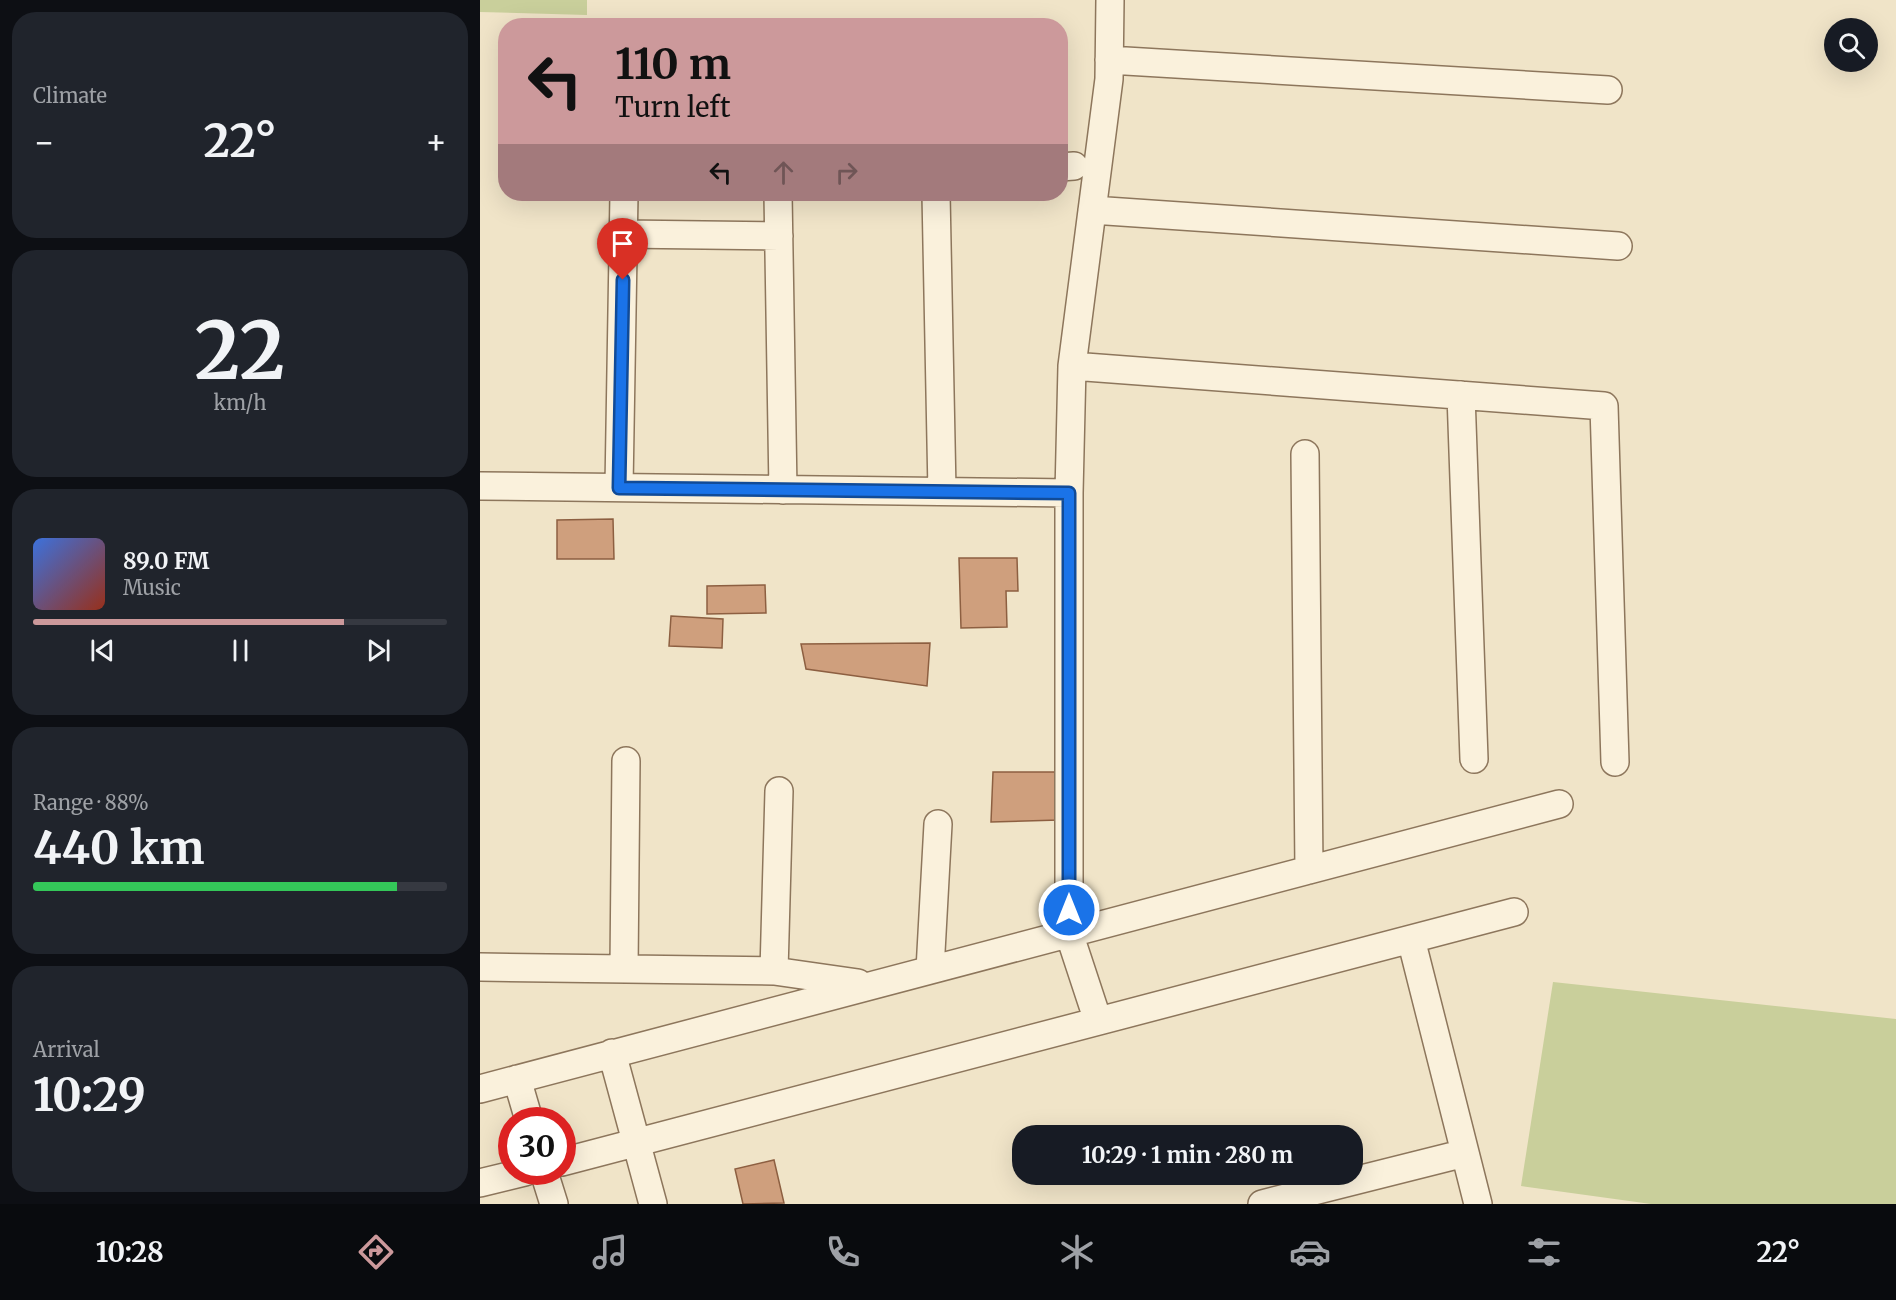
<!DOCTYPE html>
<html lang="en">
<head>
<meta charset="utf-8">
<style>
	:root { --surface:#171b24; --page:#20242c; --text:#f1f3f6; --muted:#9ea1a6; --line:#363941; --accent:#cc999b }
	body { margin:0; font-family:Merriweather,serif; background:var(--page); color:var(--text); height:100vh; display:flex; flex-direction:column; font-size:22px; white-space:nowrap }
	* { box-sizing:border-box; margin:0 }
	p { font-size:20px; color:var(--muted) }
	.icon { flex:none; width:33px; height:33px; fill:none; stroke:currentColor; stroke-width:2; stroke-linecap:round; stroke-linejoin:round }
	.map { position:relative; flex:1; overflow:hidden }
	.details { display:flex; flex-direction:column; gap:12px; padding:12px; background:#0d0f14; width:480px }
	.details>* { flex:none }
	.banner { position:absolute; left:18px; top:18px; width:570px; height:183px; border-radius:24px; box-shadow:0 6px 24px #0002; background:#cc999b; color:#111; overflow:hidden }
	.buttons { position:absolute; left:1344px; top:18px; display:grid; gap:12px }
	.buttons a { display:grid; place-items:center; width:54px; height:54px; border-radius:50%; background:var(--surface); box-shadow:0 6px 24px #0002; font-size:30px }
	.speed { position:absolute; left:18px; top:1107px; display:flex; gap:12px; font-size:30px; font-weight:700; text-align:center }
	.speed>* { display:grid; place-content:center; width:78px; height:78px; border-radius:50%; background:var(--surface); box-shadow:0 6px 24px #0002; line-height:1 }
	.speed .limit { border:9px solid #d22; background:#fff; color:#111 }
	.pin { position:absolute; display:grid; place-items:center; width:51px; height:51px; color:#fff; margin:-62px -26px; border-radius:50% 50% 50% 0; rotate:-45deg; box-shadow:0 0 6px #0007 }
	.pin .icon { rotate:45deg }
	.me { position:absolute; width:66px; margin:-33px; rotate:0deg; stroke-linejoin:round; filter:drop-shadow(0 0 4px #0008) }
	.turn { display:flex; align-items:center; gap:21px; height:126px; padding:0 18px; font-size:27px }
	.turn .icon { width:78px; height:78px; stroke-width:2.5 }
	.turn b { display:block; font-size:42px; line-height:51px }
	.lanes { display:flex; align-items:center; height:57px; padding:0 18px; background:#0003; justify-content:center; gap:30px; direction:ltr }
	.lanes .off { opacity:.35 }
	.big { font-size:45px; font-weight:700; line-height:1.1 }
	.details .tile { flex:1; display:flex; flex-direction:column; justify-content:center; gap:9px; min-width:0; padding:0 21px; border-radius:24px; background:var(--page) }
	.details .dial { align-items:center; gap:0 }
	.dial b { font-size:78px; line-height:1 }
	.song { display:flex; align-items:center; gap:18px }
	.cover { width:72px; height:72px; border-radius:9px; background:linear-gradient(135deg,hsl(220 70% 55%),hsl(10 70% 35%)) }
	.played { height:6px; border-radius:3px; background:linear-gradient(90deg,var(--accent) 75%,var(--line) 75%) }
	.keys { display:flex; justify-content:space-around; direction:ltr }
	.heat { display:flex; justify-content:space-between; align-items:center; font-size:33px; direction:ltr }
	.charge { height:9px; border-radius:4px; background:linear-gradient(90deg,#34c759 88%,var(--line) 0) }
	.trip { position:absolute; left:532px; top:1125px; width:351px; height:60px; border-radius:24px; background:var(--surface); box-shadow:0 6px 24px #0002; font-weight:700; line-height:60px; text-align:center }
	.tab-bar { display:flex; height:96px; justify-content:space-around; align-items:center; background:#090b0e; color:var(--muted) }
	.tab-bar .icon { width:42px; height:42px }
	.tab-bar .active { color:var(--accent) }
	.tab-bar b { font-size:27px; color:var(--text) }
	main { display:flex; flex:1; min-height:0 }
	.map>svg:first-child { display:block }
	.green { fill:#c9cf9b }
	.building { fill:#cf9f7d; stroke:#8d5f41; stroke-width:1.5 }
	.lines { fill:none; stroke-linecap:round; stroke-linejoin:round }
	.minor-casing { stroke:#8d765c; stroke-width:30 }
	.minor { stroke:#faf1dc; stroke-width:27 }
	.route-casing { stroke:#114b97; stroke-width:15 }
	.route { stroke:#1a73e8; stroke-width:10 }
</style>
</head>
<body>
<main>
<section class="details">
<div class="tile"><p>Climate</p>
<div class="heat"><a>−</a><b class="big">22°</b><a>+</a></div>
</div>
<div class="tile dial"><b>22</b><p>km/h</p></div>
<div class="tile">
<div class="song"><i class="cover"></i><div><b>89.0 FM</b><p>Music</p></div></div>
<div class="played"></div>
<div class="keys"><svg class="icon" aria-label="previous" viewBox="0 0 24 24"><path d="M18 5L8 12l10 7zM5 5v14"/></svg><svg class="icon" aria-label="pause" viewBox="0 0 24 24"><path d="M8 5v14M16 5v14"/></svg><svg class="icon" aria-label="next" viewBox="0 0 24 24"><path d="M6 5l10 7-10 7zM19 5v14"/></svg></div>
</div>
<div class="tile"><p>Range · 88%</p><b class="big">440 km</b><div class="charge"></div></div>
<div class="tile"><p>Arrival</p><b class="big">10:29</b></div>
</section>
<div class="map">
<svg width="1416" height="1204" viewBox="0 0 1416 1204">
	<rect width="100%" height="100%" fill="#f0e4c8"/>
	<path class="green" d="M0 0H107V15L0 12Z
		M1073 982 1416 1019V1204H1171L1041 1186Z"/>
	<path class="building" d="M133 519 134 559H77V520Z
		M479 558H537L538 591H526L527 627 481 628Z
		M285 585 286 613 227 614V586Z
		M191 616 243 619 242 648 189 646Z
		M450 643 447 686 326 669 321 644Z
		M513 772H579V820L511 822Z
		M294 1160 304 1203 263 1204 255 1169Z"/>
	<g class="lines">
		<g class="minor-casing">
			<path id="minor" d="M629 60 1128 90
				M580 167 594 166
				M298 194 303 490
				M456 194 462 491
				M612 210 1138 246
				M143 234 299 236
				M592 366 1124 406 1135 762
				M981 395 994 759
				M825 454 829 870
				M0 486 589 493
				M139 487 144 194
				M931 939 998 1204
				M0 967 294 971 378 983
				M144 969 146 761
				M450 970 458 824
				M294 971 299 791
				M618 1021 589 933V493L592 366 629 79 630 0
				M132 1053 173 1204
				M37 1079 49 1120
				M0 1089 1079 804
				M82 1162 1034 912
				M64 1172 74 1204
				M0 1183 45 1172
				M782 1204 985 1153"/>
		</g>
		<use href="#minor" class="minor"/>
	</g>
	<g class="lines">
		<g class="route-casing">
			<path id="route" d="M143 280 139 488 589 493V910"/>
		</g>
		<use href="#route" class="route"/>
	</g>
</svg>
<div class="buttons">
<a><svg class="icon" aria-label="search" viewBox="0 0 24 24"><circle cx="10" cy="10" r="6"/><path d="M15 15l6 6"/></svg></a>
</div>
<div class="speed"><div class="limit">30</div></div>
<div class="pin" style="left:143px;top:280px;background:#d93025"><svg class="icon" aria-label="arrive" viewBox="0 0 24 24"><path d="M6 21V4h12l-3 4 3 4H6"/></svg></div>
<svg class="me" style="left:589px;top:910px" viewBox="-20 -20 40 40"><circle r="17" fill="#1a73e8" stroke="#fff" stroke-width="3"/><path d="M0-11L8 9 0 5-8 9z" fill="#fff"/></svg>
<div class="trip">10:29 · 1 min · 280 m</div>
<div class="banner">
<div class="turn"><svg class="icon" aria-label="left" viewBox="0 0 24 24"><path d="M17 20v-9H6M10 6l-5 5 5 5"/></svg><div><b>110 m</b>Turn left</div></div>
<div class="lanes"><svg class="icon" aria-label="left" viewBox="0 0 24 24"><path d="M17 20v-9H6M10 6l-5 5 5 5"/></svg><svg class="icon off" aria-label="ahead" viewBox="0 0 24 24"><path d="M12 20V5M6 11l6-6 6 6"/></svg><svg class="icon off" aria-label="right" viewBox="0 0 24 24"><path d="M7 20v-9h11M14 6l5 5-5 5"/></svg></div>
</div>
</div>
</main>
<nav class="tab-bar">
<b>10:28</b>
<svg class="icon active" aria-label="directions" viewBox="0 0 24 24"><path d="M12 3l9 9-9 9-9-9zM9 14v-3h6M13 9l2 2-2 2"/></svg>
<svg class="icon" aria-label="music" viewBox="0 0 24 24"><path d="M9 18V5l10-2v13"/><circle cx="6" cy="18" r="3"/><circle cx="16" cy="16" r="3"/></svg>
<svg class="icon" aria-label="phone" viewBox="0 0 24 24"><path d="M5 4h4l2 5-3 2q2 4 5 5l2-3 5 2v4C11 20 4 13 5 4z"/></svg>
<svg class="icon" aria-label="climate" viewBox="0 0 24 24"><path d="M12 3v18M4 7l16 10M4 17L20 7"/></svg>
<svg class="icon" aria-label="car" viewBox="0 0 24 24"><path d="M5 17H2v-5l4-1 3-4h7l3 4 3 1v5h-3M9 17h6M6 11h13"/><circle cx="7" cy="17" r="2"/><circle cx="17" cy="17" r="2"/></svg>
<svg class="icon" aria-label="filters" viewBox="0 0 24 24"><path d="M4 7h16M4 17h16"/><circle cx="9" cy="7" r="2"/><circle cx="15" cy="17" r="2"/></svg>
<b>22°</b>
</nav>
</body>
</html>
